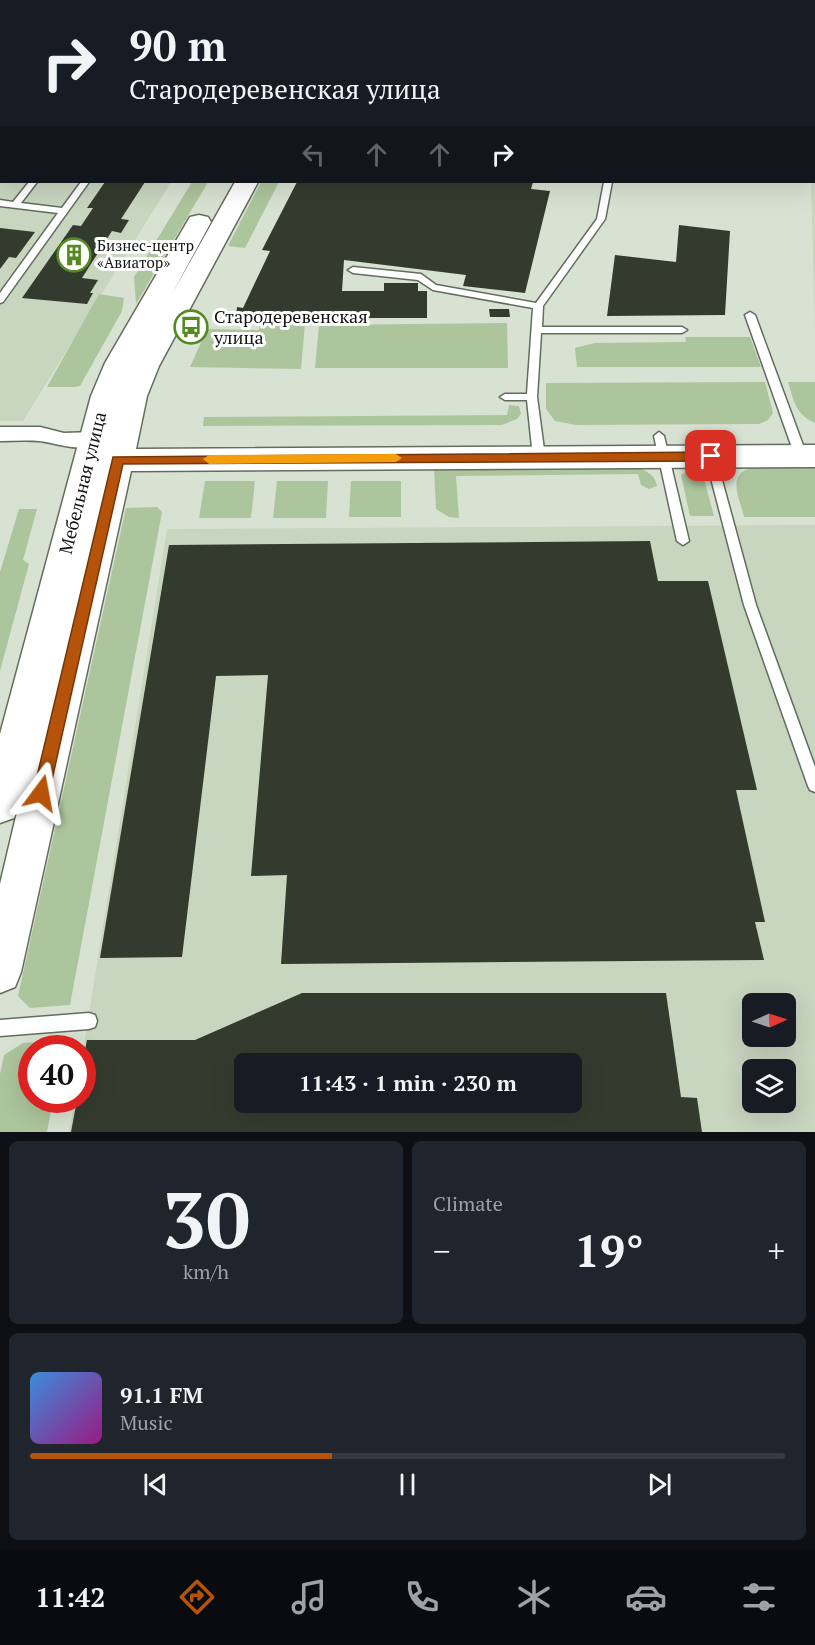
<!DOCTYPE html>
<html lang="en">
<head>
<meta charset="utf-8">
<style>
	:root { --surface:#171b24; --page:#20242c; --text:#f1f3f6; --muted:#9ea1a6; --line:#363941; --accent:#b45309 }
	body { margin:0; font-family:"PT Serif",serif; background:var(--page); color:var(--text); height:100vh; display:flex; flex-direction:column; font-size:22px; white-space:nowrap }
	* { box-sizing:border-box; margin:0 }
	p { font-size:20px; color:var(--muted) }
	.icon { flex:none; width:33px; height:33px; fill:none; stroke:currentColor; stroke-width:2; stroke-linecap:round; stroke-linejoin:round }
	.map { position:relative; height:1132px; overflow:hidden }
	.details { display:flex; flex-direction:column; gap:9px; padding:9px; background:#0d0f14; flex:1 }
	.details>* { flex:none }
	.banner { position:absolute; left:0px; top:0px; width:816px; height:183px; box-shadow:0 6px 24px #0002; background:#171b24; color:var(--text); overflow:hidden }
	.needle { width:39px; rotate:87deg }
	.buttons { position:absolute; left:742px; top:993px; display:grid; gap:12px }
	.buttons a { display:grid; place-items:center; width:54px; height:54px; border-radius:9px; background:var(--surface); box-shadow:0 6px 24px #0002; font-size:30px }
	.speed { position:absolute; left:18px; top:1035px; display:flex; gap:12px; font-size:30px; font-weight:700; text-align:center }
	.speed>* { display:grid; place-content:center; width:78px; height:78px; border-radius:50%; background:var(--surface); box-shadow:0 6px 24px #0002; line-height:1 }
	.speed .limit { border:9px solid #d22; background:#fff; color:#111 }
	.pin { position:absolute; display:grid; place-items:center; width:51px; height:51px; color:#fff; margin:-26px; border-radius:12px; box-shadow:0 3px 9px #0006 }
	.me { position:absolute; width:66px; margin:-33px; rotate:13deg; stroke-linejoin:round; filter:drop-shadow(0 0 4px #0008) }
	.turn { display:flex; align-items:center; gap:21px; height:126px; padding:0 30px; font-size:27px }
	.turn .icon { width:78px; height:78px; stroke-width:2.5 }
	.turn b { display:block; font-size:42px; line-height:51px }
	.lanes { display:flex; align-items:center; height:57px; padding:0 30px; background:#0003; justify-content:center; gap:30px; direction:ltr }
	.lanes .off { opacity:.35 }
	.big { font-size:45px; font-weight:600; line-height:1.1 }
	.details .tile { flex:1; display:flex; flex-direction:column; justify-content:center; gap:9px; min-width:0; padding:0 21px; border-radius:9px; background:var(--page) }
	.details .dial { align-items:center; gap:0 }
	.dial b { font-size:78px; line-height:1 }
	.song { display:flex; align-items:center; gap:18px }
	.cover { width:72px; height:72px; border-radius:9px; background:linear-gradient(135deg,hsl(210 70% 55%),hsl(310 70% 35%)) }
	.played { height:6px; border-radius:3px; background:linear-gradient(90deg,var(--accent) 40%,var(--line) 40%) }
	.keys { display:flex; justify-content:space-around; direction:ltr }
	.heat { display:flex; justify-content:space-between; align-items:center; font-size:33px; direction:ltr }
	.details .tiles { flex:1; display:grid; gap:9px; grid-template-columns:1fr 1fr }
	.tile:last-child { grid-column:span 2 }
	.trip { position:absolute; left:234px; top:1053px; width:348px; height:60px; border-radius:9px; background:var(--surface); box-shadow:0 6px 24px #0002; font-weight:600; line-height:60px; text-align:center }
	.tabs { display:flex; height:96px; justify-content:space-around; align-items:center; background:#090b0e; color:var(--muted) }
	.tabs .icon { width:42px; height:42px }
	.tabs .current { color:var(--accent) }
	.tabs b { font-size:27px; color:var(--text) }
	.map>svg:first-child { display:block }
	.built { fill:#c8d5bf; fill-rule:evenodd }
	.green { fill:#adc59d }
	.building { fill:#333b2e; fill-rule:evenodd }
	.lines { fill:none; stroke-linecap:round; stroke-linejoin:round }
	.lane-casing { stroke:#646c5e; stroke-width:3 }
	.street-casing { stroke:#646c5e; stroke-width:3 }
	.secondary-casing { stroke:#646c5e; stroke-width:3 }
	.lane { fill:#fff; fill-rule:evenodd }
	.street { fill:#fff; fill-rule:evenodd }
	.secondary { fill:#fff; fill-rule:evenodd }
	.route { fill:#b45309; stroke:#753606; stroke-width:1.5 }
	.slow { fill:#f59e0b }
	.labels { text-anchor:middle; stroke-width:6; stroke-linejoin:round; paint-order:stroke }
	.far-poi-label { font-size:15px; fill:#11140f; stroke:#fff; text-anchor:start }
	.poi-label { font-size:18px; fill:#11140f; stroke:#fff; text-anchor:start }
	.street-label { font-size:18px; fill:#11140f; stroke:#fff }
</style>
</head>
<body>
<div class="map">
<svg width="815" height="1132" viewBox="0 0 815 1132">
	<rect width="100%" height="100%" fill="#d8e2d2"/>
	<path class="built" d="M0 0H284L2 2V182H171L23 421H0Z
		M807 0H815V329L811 182H814V2Z
		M815 525V1132H69L75 1100H82L83 1051 167 529ZM753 1004H786V1036H753ZM244 1064H572V1102H244ZM753 1070H786V1102H753Z"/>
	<path class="green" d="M192 182H208L136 304 134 277Z
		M261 182H279L245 248 228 246Z
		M99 294 124 298 122 311 80 386 75 387H47Z
		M507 323 508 368H315L319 325Z
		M260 324H305L301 369 190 367 207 329 259 330Z
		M685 337H750L761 367H577L575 348 595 343 686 342Z
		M765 382 773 413 768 420 759 424 576 425 555 421 546 409V383Z
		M788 382H815V423C795 414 794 401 788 382Z
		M509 405 519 406 521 414 517 419 502 425 203 426 204 417 507 415Z
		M636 467C646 471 655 474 657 486L649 489 641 485 638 474 456 476 459 518 449 517 436 509 434 468Z
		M752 467H815V517H744C739 495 726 476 752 467Z
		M691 468 703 475 714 516H690L681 475Z
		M205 481H255L251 518H199Z
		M277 481H328L326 518H273Z
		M351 481H401V517H349Z
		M157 507 162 512 70 1005 30 1008 18 996 126 508Z
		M19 509H37L23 560 29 564 0 671V572Z
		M63 1040 62 1048H32V1100H53L47 1132H0V1074L4 1055 23 1043Z"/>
	<path class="building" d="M105 182H145L121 219 129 220 121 233 112 231 82 278 98 280 90 293H93L87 304 22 298 73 225 81 226 93 208H87Z
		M297 182H533L531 189 550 191 525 293 463 286 466 275 344 260 342 291H384V283H418V291H427V318H255V322L241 320 236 316 237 307 243 308 270 251 262 250Z
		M679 225 730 231 725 315 607 316 615 255 676 262Z
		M0 228 35 232 16 258 9 257 0 269Z
		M489 309H509L510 317H490Z
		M650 541 658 581H708L757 790H736L765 922H755L764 960 281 964 287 875 251 876 268 675 216 676 182 957 100 958 169 545Z
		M302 993H666L681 1097 697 1098 702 1132H71L77 1100H82V1065L87 1040H195ZM244 1064H572V1102H244Z"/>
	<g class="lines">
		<g class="lane-casing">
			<path id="lane" d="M120 0H127L128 2H121Z
				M210 0H216L209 2Z
				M604 0H610L611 2H604Z
				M665 0H671L672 2H664Z
				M0 150H2L0 157Z
				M29 182H37L21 203 62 208 81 182H89L3 302 0 303V293L58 213 0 206V200L13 202Z
				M604 182H612L605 219 543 306 542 327H682L687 330 682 333H541L537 397 545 457 539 461 533 457 527 400H505L500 397 505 394H527L533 308 433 290 418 280 353 273 348 270 353 267 421 274 436 285 536 303 597 219Z
				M750 312 755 315 807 456 805 459 801 460 795 456 745 315Z
				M659 432 664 436 689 541 683 545 677 541 654 436Z
				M705 432 710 436 756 605 815 767V792L810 790 808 786 744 605 700 436Z
				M89 1013 95 1015 97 1021 95 1027 89 1029 0 1036V1020Z"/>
		</g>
		<g class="street-casing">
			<path id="street" d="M0 427H40L64 433 93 432 101 434 104 439 101 444C75 452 62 444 39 441 26 440 13 441 0 441Z"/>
		</g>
		<g class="secondary-casing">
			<path id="secondary" d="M315 0H335L315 2Z
				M235 182H258L159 366 147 396 136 449 815 445V467L131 471 21 972 15 987 0 993V884L18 808 14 818 0 823V734L91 396 105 363 187 222 190 217 199 215 208 217 211 222 172 294Z"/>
		</g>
		<use href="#lane" class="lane"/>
		<use href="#street" class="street"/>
		<use href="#secondary" class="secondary"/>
	</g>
	<path class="route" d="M711 452 717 456 711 461 123 464 49 793 46 798 41 800 35 798 33 793 113 457Z"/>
	<path class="slow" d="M396 454 402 458 396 462 209 464 203 459 209 455Z"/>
	<defs>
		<g id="building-ring" transform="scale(1.725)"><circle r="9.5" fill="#fff" stroke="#558921" stroke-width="1.5"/><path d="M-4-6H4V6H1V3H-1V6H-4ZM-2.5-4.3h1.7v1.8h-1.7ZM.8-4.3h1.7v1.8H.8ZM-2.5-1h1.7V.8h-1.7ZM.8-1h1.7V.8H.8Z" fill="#558921"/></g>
		<g id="bus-ring" transform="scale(1.725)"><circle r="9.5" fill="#fff" stroke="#558921" stroke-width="1.5"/><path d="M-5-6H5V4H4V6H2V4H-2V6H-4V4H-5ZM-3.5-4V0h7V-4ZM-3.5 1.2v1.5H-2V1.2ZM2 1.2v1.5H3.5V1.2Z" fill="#558921"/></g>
	</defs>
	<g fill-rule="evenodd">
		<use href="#building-ring" x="74" y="255"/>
		<use href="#bus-ring" x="191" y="327"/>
	</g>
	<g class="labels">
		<g class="far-poi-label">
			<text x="97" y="251">Бизнес-центр<tspan x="97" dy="17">«Авиатор»</tspan></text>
		</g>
		<g class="poi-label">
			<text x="214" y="323">Стародеревенская<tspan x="214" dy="21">улица</tspan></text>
		</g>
		<g class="street-label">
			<text transform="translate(83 483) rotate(-76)" y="6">Мебельная улица</text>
		</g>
	</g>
</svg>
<div class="buttons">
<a><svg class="needle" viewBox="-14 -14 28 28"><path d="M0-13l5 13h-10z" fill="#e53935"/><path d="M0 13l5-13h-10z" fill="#9ea1a6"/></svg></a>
<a><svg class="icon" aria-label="layers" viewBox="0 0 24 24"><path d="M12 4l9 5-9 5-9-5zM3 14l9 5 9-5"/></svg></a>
</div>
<div class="speed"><div class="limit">40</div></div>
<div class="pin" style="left:711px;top:456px;background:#d93025"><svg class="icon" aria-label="arrive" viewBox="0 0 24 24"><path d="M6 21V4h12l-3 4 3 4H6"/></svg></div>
<svg class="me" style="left:41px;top:793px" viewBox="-20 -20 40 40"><path d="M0-17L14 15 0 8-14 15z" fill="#b45309" stroke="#fff" stroke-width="4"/></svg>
<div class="trip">11:43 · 1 min · 230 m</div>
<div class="banner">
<div class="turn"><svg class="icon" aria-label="right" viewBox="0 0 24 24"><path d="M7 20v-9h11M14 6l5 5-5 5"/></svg><div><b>90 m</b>Стародеревенская улица</div></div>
<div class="lanes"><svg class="icon off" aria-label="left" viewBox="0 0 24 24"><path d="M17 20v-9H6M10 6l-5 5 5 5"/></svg><svg class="icon off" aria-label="ahead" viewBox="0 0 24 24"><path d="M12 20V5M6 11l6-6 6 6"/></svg><svg class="icon off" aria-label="ahead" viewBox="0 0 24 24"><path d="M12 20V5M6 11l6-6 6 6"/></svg><svg class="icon" aria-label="right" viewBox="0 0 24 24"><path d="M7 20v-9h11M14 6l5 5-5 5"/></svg></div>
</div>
</div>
<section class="details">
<div class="tiles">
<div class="tile dial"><b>30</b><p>km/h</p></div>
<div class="tile"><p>Climate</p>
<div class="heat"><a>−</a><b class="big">19°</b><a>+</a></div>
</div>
<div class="tile">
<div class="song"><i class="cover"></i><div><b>91.1 FM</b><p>Music</p></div></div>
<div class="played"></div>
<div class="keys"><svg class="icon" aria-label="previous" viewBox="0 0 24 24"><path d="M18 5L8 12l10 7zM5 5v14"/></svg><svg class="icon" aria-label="pause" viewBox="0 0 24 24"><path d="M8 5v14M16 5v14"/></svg><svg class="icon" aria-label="next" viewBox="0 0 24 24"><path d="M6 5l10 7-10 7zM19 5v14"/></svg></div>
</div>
</div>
</section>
<nav class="tabs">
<b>11:42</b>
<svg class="icon current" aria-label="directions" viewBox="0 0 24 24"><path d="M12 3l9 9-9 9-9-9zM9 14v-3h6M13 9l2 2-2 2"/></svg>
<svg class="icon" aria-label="music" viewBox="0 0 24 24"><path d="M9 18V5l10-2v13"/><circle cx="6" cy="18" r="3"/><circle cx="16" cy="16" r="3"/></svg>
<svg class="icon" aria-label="phone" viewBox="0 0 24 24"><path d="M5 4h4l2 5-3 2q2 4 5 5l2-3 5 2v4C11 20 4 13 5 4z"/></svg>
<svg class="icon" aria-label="climate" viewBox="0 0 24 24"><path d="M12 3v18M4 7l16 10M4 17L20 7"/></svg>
<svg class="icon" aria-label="car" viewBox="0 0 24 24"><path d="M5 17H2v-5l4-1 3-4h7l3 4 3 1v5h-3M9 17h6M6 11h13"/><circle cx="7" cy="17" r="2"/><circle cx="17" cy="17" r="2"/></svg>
<svg class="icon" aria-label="filters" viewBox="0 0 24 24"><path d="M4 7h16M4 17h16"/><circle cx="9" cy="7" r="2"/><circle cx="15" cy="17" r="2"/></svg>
</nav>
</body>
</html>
